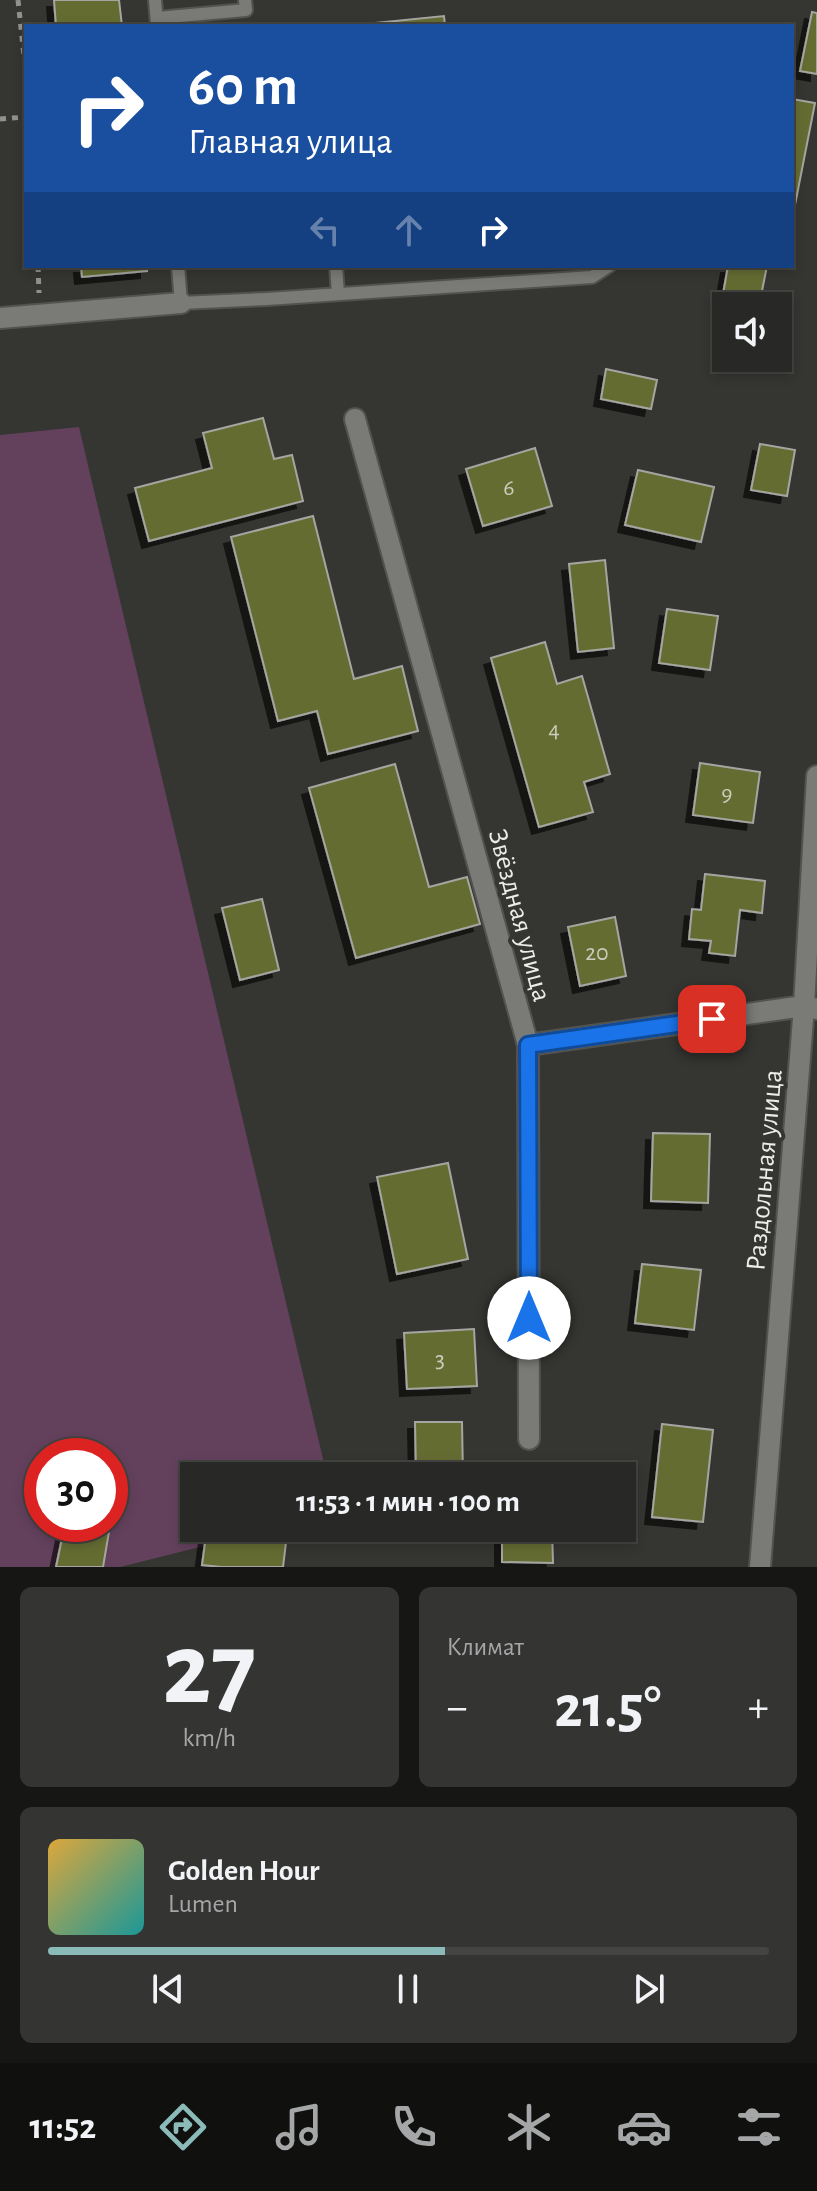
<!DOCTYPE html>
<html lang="ru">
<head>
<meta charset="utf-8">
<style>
	:root { --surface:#282826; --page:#343432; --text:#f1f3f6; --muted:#a5a6a7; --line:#444443; --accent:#8bbbb9 }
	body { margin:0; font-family:"Alegreya Sans",sans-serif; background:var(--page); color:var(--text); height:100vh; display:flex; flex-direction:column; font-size:30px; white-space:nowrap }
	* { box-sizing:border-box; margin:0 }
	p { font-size:26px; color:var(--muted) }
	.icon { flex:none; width:44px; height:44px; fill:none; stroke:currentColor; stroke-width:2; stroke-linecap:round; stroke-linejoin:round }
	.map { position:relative; height:1567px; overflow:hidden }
	.drawer { display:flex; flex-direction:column; gap:20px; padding:20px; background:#161615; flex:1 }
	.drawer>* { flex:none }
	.banner { position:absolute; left:24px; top:24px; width:770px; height:244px; border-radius:0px; box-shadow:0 4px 12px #0003,0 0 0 2px var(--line); background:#1a4fa0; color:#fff; overflow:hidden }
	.tools { position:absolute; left:712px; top:292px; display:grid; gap:16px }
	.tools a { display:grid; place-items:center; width:80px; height:80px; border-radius:0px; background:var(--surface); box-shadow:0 4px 12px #0003,0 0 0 2px var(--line); font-size:40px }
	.speed { position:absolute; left:24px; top:1438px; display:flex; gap:16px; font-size:40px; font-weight:700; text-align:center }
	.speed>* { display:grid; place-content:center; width:104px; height:104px; border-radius:50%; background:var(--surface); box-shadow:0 4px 12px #0003,0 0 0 2px var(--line); line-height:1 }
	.speed .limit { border:12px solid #d22; background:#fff; color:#111 }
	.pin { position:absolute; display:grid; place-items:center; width:68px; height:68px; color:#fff; margin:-34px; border-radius:16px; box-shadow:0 4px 12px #0006 }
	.me { position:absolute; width:88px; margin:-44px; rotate:0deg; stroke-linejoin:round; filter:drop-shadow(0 0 6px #0008) }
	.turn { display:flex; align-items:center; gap:28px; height:168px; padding:0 32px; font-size:36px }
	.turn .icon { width:104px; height:104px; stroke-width:2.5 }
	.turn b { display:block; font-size:56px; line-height:68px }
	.lanes { display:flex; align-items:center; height:76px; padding:0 32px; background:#0003; justify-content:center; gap:40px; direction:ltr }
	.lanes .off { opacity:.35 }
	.big { font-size:60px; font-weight:700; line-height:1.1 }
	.drawer .card { flex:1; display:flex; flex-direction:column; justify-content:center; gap:12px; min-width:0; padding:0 28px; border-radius:12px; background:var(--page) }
	.drawer .dial { align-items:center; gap:0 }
	.dial b { font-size:104px; line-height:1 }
	.song { display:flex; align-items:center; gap:24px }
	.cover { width:96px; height:96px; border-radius:12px; background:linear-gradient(135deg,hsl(40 70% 55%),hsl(180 70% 35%)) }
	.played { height:8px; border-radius:4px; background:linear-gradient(90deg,var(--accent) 55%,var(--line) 55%) }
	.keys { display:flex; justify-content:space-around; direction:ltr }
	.heat { display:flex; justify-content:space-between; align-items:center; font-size:44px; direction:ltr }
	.drawer .tiles { flex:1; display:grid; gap:20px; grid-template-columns:1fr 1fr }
	.card:last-child { grid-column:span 2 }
	.trip { position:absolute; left:180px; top:1462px; width:456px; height:80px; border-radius:0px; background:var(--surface); box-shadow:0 4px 12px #0003,0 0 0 2px var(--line); font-weight:700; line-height:80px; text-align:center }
	.tabs { display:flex; height:128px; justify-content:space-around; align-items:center; background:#10100f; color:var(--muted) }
	.tabs .icon { width:56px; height:56px }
	.tabs .selected { color:var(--accent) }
	.tabs b { font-size:36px; color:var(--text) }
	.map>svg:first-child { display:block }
	.green { fill:#63415d; fill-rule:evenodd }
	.building { fill:#656c31; stroke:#a5a6a2; stroke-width:2; filter:url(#shadow) }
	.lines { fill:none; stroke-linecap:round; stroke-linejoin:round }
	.lane-casing { stroke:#52534f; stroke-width:16 }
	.street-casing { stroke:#52534f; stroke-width:24 }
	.path { stroke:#91928f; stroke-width:5; stroke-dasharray:6 6; stroke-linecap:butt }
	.lane { stroke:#7a7b77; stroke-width:12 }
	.street { stroke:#7a7b77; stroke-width:20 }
	.route-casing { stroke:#114b97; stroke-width:20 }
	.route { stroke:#1a73e8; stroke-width:14 }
	.labels { text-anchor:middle; stroke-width:8; stroke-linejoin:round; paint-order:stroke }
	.number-label { font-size:24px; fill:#cacdbc }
	.street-label { font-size:28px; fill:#ecedea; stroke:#353532 }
</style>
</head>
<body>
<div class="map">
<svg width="817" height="1567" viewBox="0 0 817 1567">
	<defs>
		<filter id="shadow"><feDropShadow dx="-7" dy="7" stdDeviation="0" flood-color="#0009"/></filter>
	</defs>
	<rect width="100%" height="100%" fill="#353532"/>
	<path class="green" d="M79 427 327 1476H194V1528H276L120 1567H0V435ZM42 1456H110V1524H42Z"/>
	<path class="building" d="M54 0H119L122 26H56Z
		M812 12 817 13V74L800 71Z
		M444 16 445 26H376V23Z
		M792 99 815 103 795 205 792 204Z
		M81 266H147V271L82 277Z
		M728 266H767L760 301 723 294Z
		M606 369 657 380 651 409 601 399Z
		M263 418 274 459 292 455 303 501 149 541 135 488 212 468 203 433Z
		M760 444 795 450 787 496 751 490Z
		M535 448 552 506 483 526 466 469Z
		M638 470 714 487 701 542 625 525Z
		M313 516 354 679 402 666 418 731 328 754 317 711 278 721 231 537Z
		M605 560 614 648 578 652 569 564Z
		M667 609 718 616 710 670 659 663Z
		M545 642 557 684 582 676 610 774 584 782 593 812 539 827 491 658Z
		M700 763 760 772 753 823 693 815Z
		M395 764 429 887 467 877 480 924 356 958 309 788Z
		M705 874 765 881 762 913 740 910 735 956 709 953 711 941 689 939 692 909 701 910Z
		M262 899 279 970 240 980 222 908Z
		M615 917 626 976 580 986 568 927Z
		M653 1133 710 1134 708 1203 651 1201Z
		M448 1163 468 1259 397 1274 377 1177Z
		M642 1264 701 1270 694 1330 635 1323Z
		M474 1329 477 1386 407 1389 404 1333Z
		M415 1422H462L463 1476H416Z
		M662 1424 713 1430 703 1522 652 1517Z
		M110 1520H111L103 1567H56L65 1524H110Z
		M207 1528H238L287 1534 283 1567H221L202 1565Z
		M502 1528H552L553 1563 502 1562Z"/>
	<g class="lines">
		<g class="lane-casing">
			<path id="lane" d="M155 0 157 23
				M157 18 246 10 245 0
				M178 266 181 303 267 299 592 277 609 266
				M336 266 338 294"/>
		</g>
		<g class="street-casing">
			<path id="street" d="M0 318 181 303
				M355 419 528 1045 529 1439
				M528 1045 804 1006 817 1009
				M760 1567 804 1006 817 776"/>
		</g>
		<path class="path" d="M18 0 26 75
			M0 119 26 117
			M38 266 39 293"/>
		<use href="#lane" class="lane"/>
		<use href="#street" class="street"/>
	</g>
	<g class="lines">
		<g class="route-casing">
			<path id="route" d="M529 1318 528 1045 712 1019"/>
		</g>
		<use href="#route" class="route"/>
	</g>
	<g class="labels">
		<g class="number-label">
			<text x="509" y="495">6</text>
			<text x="554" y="737">4</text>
			<text x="727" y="801">9</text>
			<text x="597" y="960">20</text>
			<text x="440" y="1367">3</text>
		</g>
		<g class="street-label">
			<text transform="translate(521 915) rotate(75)" y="10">Звёздная улица</text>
			<text transform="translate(763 1170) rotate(-85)" y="10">Раздольная улица</text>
		</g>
	</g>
</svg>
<div class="tools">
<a><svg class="icon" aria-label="sound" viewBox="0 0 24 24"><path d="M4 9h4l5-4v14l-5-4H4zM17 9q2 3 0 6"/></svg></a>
</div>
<div class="speed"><div class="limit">30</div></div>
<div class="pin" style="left:712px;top:1019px;background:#d93025"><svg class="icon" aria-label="arrive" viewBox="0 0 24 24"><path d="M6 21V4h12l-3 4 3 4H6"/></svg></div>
<svg class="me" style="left:529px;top:1318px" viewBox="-20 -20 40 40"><circle r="19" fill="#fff"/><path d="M0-13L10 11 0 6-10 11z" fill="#1a73e8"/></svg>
<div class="trip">11:53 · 1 мин · 100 m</div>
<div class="banner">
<div class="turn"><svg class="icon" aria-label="right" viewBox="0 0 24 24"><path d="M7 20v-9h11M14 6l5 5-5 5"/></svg><div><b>60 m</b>Главная улица</div></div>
<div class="lanes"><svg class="icon off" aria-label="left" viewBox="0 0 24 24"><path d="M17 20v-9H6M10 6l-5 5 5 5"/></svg><svg class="icon off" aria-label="ahead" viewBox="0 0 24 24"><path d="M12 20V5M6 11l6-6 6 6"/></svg><svg class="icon" aria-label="right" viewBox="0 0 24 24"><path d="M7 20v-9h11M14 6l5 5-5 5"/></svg></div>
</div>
</div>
<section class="drawer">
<div class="tiles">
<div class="card dial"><b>27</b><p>km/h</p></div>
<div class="card"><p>Климат</p>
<div class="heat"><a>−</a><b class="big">21.5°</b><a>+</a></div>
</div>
<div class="card">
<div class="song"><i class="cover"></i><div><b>Golden Hour</b><p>Lumen</p></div></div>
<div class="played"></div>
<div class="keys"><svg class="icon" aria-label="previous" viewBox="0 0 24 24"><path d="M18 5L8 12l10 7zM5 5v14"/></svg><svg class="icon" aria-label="pause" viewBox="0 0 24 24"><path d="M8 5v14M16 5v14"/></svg><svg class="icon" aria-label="next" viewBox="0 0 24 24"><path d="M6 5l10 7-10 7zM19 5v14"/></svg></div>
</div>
</div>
</section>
<nav class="tabs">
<b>11:52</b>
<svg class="icon selected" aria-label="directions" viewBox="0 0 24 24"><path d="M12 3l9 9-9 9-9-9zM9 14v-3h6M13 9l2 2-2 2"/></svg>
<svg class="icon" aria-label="music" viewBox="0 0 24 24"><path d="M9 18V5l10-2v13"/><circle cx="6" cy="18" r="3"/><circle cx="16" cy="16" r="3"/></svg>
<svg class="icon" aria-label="phone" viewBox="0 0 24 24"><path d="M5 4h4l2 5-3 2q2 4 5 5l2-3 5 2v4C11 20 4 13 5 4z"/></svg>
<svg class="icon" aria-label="climate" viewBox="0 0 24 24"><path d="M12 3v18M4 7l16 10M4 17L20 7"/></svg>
<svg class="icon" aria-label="car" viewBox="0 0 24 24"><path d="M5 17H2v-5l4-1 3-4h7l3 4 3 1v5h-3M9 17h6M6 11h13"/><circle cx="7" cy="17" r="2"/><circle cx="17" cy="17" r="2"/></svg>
<svg class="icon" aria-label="filters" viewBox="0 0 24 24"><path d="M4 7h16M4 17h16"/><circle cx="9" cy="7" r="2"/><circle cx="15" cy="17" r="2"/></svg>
</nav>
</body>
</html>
